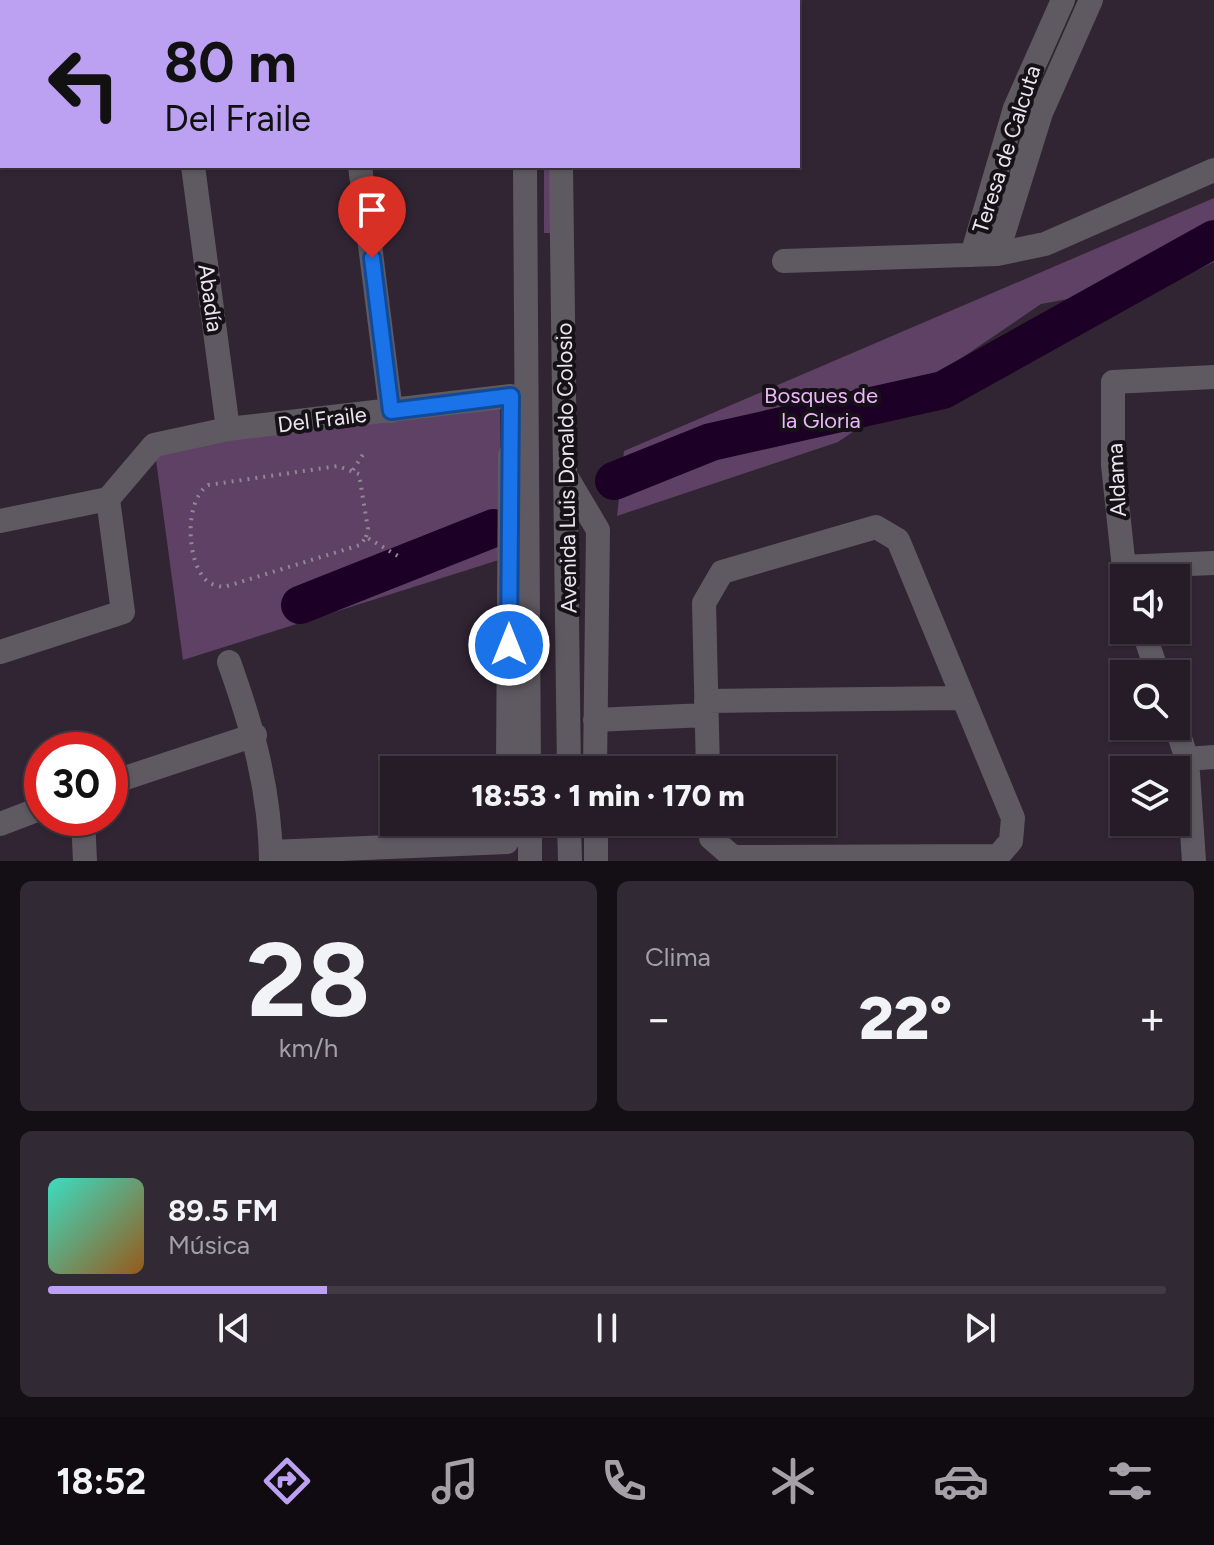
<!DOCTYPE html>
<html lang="es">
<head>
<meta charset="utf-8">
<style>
	:root { --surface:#251c27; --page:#312933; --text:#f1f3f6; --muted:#a3a1a7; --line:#423a44; --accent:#bca0f2 }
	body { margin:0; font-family:Figtree,sans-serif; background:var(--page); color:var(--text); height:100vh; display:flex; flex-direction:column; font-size:30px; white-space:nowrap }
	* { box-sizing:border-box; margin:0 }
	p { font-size:26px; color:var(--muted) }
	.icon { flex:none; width:44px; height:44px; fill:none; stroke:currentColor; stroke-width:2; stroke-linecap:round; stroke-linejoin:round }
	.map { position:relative; height:861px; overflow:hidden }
	.sheet { display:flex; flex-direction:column; gap:20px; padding:20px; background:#140f15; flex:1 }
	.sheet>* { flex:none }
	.top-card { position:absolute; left:0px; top:0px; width:800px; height:168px; box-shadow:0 2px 6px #0004,0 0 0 2px var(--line); background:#bca0f2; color:#111; overflow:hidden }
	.fabs { position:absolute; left:1110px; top:564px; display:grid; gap:16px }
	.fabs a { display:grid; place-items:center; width:80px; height:80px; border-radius:0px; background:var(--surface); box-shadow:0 2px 6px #0004,0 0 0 2px var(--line); font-size:40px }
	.speed { position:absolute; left:24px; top:732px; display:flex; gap:16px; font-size:40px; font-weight:700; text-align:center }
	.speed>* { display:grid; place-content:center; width:104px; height:104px; border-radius:50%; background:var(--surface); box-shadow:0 2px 6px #0004,0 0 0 2px var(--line); line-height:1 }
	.speed .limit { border:12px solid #d22; background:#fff; color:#111 }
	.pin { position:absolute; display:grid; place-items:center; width:68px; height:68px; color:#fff; margin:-82px -34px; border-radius:50% 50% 50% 0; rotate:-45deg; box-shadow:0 0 8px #0007 }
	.pin .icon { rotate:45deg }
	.me { position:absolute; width:88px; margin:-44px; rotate:0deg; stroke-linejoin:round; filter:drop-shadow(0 0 6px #0008) }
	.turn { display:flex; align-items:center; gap:28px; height:168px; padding:0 32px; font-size:36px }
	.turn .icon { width:104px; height:104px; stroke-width:2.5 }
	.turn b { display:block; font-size:56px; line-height:68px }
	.big { font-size:60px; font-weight:800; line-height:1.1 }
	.sheet .widget { flex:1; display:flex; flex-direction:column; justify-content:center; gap:12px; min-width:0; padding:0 28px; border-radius:12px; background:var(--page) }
	.sheet .dial { align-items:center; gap:0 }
	.dial b { font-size:104px; line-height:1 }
	.song { display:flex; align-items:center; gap:24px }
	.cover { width:96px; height:96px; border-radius:12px; background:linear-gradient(135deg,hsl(170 70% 55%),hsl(30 70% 35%)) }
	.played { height:8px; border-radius:4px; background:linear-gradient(90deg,var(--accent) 25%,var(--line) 25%) }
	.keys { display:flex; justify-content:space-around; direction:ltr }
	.heat { display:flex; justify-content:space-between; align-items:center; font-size:44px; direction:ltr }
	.sheet .tiles { flex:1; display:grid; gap:20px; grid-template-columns:1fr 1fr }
	.widget:last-child { grid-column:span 2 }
	.trip { position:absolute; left:380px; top:756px; width:456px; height:80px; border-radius:0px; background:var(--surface); box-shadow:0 2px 6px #0004,0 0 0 2px var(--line); font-weight:800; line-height:80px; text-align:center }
	.tabs { display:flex; height:128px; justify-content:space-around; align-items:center; background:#0f0b10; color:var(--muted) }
	.tabs .icon { width:56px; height:56px }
	.tabs .active { color:var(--accent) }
	.tabs b { font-size:36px; color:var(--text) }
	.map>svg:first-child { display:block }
	.green { fill:#5e4165 }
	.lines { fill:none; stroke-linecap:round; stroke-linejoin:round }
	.river { stroke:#1d0025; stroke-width:38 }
	.path { stroke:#918794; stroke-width:4; stroke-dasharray:2 6; stroke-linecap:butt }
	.minor { stroke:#5f5a61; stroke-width:24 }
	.route-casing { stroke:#114b97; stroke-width:20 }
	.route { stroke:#1a73e8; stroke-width:14 }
	.labels { text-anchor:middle; stroke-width:8; stroke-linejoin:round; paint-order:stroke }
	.street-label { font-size:22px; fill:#ece4ee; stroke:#161117 }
	.park-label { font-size:22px; fill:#eeb6fd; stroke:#161117 }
</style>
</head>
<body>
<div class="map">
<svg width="1214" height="861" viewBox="0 0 1214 861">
	<rect width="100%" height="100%" fill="#312534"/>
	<path class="green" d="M544 166H555V233H544Z
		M1214 198V262L1180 278 1041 304 838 442 617 516 624 451Z
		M500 405 502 559 183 660 154 445Z"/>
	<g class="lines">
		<path class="river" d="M614 481 711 442 943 390 1214 239
			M300 605 494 528"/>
		<path class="path" d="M353 470 364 453
			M366 537 368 529 359 474 338 466 208 485C183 502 187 564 207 581 212 585 218 586 224 587L360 545 366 537 398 556"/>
		<path class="minor" d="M11 0 12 2
			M171 0V2
			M340 0V2
			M529 2V0
			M585 2V0
			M0 80 2 79
			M193 166 228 429
			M360 166 391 411
			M525 166 529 770
			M561 166 569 770
			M997 254 1041 113 1091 0
			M972 255 1015 108 1063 0
			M784 261 997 254 1045 244 1214 170
			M569 481 598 530 595 770
			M0 521 108 499 154 445 228 429 511 396
			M1122 567 1214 563
			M1125 578 1113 465V382L1214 377
			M1143 630 1158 674
			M0 652 123 612 108 499
			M229 662C253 729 270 790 271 861
			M706 701 960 698
			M595 720 706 715
			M1176 726 1187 759 1194 861
			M1187 759 1214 757
			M508 770 510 455
			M708 770 704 603 722 572 876 527 898 540 1013 818 1011 841 998 856 733 857 711 838 710 822
			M110 783 255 735
			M83 818 85 861
			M530 822V861
			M569 822 570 861
			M596 822V861
			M0 824 42 808
			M271 852 507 842"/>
	</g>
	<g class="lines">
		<g class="route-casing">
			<path id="route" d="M372 258 391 411 511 396 509 645"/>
		</g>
		<use href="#route" class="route"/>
	</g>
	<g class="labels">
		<g class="street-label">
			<text transform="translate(1006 149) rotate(-72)" y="8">Teresa de Calcuta</text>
			<text transform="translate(211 298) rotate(82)" y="8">Abadía</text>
			<text transform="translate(322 419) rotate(-7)" y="8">Del Fraile</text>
			<text transform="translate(566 468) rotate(-91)" y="8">Avenida Luis Donaldo Colosio</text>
			<text transform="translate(1116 480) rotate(-93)" y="8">Aldama</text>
		</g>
		<g class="park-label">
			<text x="821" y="403">Bosques de<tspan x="821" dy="25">la Gloria</tspan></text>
		</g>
	</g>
</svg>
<div class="fabs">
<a><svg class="icon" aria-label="sound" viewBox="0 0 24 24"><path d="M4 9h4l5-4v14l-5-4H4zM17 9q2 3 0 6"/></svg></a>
<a><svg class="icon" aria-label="search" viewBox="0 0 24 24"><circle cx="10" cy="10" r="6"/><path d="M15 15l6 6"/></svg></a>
<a><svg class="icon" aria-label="layers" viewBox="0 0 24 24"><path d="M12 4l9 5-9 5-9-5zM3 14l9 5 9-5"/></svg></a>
</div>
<div class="speed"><div class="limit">30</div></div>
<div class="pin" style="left:372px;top:258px;background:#d93025"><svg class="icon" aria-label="arrive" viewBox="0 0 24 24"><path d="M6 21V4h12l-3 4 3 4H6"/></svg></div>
<svg class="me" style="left:509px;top:645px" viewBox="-20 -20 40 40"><circle r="17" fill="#1a73e8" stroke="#fff" stroke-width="3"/><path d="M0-11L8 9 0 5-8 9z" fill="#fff"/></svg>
<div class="trip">18:53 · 1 min · 170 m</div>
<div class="top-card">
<div class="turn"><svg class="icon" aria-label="left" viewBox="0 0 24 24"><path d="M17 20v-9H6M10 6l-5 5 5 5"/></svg><div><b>80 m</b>Del Fraile</div></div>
</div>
</div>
<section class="sheet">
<div class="tiles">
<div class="widget dial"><b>28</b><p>km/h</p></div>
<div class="widget"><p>Clima</p>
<div class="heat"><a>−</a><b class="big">22°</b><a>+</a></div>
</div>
<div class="widget">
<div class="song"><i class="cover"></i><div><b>89.5 FM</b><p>Música</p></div></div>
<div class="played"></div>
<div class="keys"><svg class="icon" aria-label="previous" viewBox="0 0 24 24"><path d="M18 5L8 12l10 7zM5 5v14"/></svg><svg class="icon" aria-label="pause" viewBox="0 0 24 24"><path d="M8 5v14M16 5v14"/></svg><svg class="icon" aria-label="next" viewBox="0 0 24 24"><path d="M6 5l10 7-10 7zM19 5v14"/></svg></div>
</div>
</div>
</section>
<nav class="tabs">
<b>18:52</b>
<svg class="icon active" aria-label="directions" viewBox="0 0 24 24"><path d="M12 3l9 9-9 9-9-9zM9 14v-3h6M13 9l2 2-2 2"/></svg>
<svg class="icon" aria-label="music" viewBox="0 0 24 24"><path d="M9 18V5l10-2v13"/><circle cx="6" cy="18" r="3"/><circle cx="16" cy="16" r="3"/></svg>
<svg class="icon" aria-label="phone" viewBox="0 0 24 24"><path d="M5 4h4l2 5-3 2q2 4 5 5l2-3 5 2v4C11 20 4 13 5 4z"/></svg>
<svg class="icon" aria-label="climate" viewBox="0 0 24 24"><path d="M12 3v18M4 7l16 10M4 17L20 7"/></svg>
<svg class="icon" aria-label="car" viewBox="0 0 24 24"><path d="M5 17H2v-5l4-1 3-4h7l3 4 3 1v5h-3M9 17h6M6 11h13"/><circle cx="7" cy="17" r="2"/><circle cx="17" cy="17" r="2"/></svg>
<svg class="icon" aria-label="filters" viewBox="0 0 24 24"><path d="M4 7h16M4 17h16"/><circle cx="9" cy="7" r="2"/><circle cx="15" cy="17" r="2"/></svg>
</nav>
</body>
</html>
